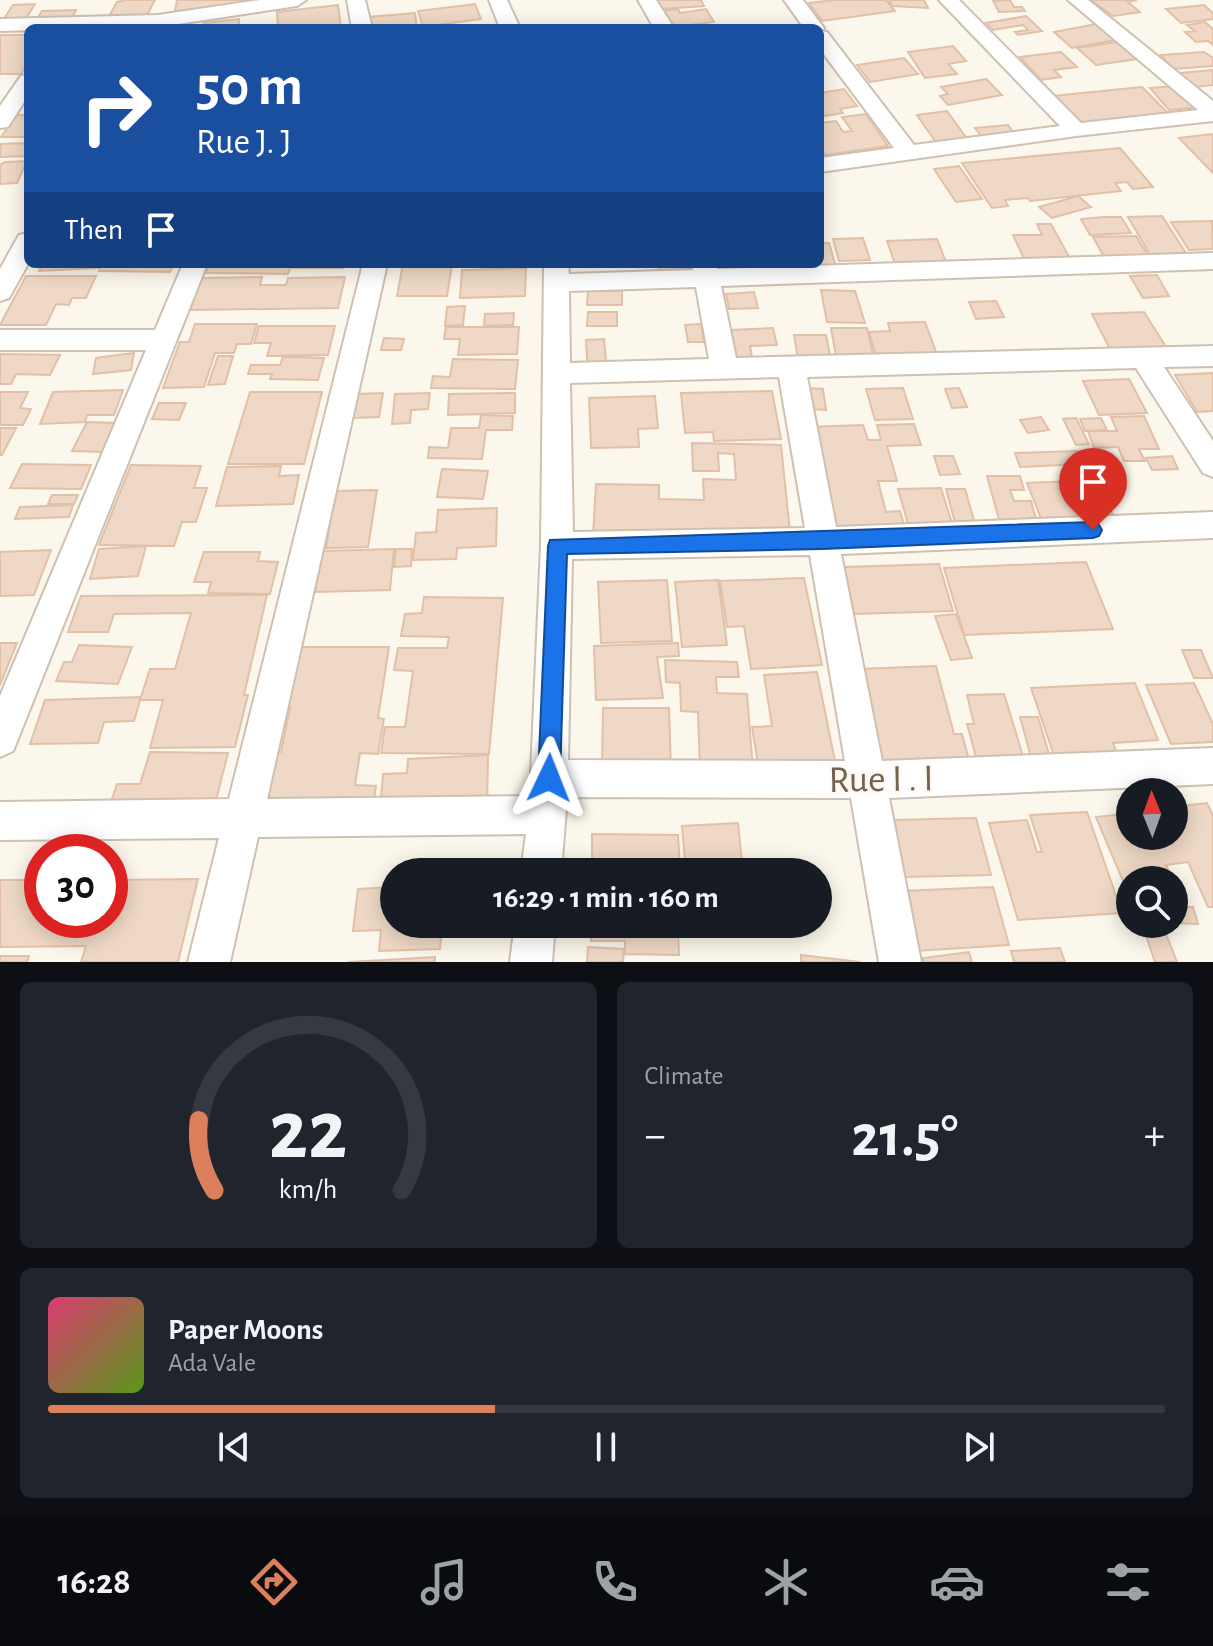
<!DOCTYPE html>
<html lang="en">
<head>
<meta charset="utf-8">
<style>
	:root { --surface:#171b24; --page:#20242c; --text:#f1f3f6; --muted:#9ea1a6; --line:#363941; --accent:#dc7f5b }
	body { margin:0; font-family:"Alegreya Sans",sans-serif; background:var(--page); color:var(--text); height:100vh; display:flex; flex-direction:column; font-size:30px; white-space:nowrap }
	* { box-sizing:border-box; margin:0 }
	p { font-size:26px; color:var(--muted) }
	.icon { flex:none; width:44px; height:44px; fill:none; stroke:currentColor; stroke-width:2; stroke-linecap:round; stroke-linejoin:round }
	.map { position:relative; height:962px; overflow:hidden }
	.drawer { display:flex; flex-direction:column; gap:20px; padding:20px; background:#0d0f14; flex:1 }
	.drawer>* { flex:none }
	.hud { position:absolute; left:24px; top:24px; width:800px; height:244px; border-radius:12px; box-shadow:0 4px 20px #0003; background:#1a4fa0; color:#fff; overflow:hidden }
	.needle { width:52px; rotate:359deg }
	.buttons { position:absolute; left:1116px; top:778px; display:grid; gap:16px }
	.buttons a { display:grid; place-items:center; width:72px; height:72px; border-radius:50%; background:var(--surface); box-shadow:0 4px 20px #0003; font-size:40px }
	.speed { position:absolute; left:24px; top:834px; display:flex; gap:16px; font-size:40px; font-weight:700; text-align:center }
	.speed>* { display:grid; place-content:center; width:104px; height:104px; border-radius:50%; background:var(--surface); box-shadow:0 4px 20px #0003; line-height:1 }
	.speed .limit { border:12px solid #d22; background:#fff; color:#111 }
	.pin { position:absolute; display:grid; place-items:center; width:68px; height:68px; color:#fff; margin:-82px -34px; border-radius:50% 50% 50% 0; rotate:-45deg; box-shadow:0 0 8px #0007 }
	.pin .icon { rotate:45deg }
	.me { position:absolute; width:88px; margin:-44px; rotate:2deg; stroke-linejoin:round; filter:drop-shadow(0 0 6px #0008) }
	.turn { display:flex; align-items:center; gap:28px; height:168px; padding:0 40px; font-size:36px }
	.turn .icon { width:104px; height:104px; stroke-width:2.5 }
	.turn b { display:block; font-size:56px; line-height:68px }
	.then { display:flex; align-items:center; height:76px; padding:0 40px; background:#0003; gap:16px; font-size:30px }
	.big { font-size:60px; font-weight:700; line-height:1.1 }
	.drawer .tile { flex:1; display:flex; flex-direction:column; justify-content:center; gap:12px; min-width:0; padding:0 28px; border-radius:12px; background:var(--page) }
	.drawer .dial { align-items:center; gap:0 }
	.dial svg { height:208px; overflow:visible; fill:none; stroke:var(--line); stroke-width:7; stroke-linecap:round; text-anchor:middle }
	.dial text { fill:var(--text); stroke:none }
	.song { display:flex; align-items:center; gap:24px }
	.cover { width:96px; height:96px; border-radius:12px; background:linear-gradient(135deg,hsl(340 70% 55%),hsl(90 70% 35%)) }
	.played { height:8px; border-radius:4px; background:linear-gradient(90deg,var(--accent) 40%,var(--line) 40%) }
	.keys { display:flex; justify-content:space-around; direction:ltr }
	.heat { display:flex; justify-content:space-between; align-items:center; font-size:44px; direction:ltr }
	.drawer .tiles { flex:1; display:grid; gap:20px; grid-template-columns:1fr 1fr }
	.tile:last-child { grid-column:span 2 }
	.trip { position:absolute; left:380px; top:858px; width:452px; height:80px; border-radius:40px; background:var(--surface); box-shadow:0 4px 20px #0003; font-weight:700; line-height:80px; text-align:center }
	.tabs { display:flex; height:128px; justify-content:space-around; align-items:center; background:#090b0e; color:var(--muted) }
	.tabs .icon { width:56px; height:56px }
	.tabs .on { color:var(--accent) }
	.tabs b { font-size:36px; color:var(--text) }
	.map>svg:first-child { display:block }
	.building { fill:#efd9c6; stroke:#e1c0a7; stroke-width:2 }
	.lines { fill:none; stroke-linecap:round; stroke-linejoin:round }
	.minor-casing { stroke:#cec0b2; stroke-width:4 }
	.minor { fill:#fff; fill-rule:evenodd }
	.route { fill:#1a73e8; stroke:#114b97; stroke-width:2 }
	.labels { text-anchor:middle; stroke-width:6; stroke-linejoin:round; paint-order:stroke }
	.near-street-label { font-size:38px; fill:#766050; stroke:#fefaf3 }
</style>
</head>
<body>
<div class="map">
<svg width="1213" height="962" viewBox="0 0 1213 962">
	<rect width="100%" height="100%" fill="#fcf7ec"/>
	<path class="building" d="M127 0H155L146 17 108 18 117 2Z
		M177 0H274V1L175 11Z
		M657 0H701L704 6 660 9Z
		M834 0H886L895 11 822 21 809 3Z
		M889 0H924L928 8 892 6Z
		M1010 0 1014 7H1022L1025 11 999 12 993 1Z
		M1091 0H1137L1128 2 1140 12 1113 16Z
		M35 4 25 20H3L13 5Z
		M475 4 481 19 423 27 418 11Z
		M338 5 341 28H278L277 12Z
		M1204 5 1213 13V19L1181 23 1166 9Z
		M678 9 680 13 706 9 714 22 673 27 663 11Z
		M76 10 71 20 36 21 42 11Z
		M415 13 417 28H368V17Z
		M1026 16 1042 31 1018 35 1015 32 1028 30 1023 25 993 30 986 23Z
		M239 19V28H204V23Z
		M1205 22 1213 29V45L1208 41 1196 42 1185 32 1195 31 1187 25Z
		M1096 24 1115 40 1072 48 1054 32Z
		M0 35H28V62L21 74H0Z
		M1117 42 1137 59 1096 65 1077 48Z
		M953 46 966 61 948 64 957 74 925 78 908 52Z
		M1061 52 1077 67 1054 70 1061 77 1041 80 1020 57Z
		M1204 52 1213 58V66L1173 69 1161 55Z
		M904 58 918 74 870 82 857 65Z
		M1213 70V85L1194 87 1180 73Z
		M986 79 1002 95 948 105 940 96 948 94 941 87Z
		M1174 86 1201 107 1169 110 1150 88Z
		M1142 87 1168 113 1081 128 1052 96Z
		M844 89 857 106 840 109 843 113 825 116 820 109V93Z
		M947 111 968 140 937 144 917 115Z
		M866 114 888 146 825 155 820 147V123L836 121 843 132 852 131 842 117Z
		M17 115H28V137H1Z
		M1008 125 1014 134 982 137 975 128Z
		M1213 134V173L1179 138Z
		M28 143V156L0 157 1 144Z
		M1120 148 1153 187 1133 189 1127 182 1115 183 1121 191 1030 201 1028 198 1005 200 1008 206 992 208 962 163Z
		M27 161 17 183 0 184V165L5 162Z
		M959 166 982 199 956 202 934 169Z
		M1078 196 1091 207 1052 218 1039 207Z
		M1162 216 1188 256 1152 258 1128 217Z
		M1104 217H1121L1131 233 1090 235 1081 219Z
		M1212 221 1213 249 1189 250 1171 222Z
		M1037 224H1051L1072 262 1026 263 1013 235H1042Z
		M1136 236 1152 262 1108 264 1093 237Z
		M863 238 870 260 839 261 833 239Z
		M937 239 946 262 895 264 887 241Z
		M820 243H829L837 271 799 272 797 264H820Z
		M42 264H100L98 268 39 271Z
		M102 264H174L170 272 99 271Z
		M209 264 292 266 344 264 343 268H290L288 274 206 273Z
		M403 264H530L452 265 447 296H397Z
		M658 264H701L703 279 660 281Z
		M526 268 525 296 460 298 462 270Z
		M1157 275 1169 296 1143 298 1130 276Z
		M26 276H96L86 298H72L69 305 56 304 46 325H0Z
		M262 277 260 285H286L288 278 345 277 338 308 190 310 202 278Z
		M588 290 622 291V305H587Z
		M821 290 855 291 865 323 827 322Z
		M754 292 758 308 729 309 726 294Z
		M996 301 1004 317 976 319 969 302Z
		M465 306 463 325 445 326 447 307Z
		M588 312H617V326H587Z
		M1144 312 1170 353 1113 355 1092 314Z
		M514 313 513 325 484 326 485 314Z
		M925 322 939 360 878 362 869 332 890 331 888 323Z
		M195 324H257L251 344H237L234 353H215L204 387 163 388 180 342H189Z
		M701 324 704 342H688L685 325Z
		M259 326H335L328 355 267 356 271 343H254Z
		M446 327H519L517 354 458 355 460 339H444Z
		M773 328 777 345 750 346 753 362 737 363 731 330Z
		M831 328H867L875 363 837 362Z
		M794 335H826L831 360 798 359Z
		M384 338 404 339 401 350H381Z
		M604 339 607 372 588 373 586 340Z
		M134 353 131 370 93 374 96 358Z
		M0 354 60 355 50 375 16 374 11 384H0Z
		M218 356H233L225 384 208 385Z
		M283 357 324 358 318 380 270 379 272 374H248L251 365H280Z
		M453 359 518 360 515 389 431 388 433 376 450 377Z
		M1213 373V411L1197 412 1175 375Z
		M1129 379 1147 413 1099 415 1083 381Z
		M806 388 823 389 826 410 809 409Z
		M903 388 913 419 875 420 866 389Z
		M959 388 967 407 952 408 945 389Z
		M123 390 114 415H87L85 422 40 424 53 392Z
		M772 391 781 439 714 441 713 432 685 433 681 393Z
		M0 392H28L20 408 31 409 23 425H0Z
		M250 392H322L304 464H228Z
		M383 393 379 417 353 418 357 394Z
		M430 393 428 409 411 410 410 423 392 424 395 394Z
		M515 393V413L448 415 449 394Z
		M655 396 658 428 638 429 639 447 591 448 589 398Z
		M159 403H186L179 420 152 419Z
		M481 415 513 416 512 430H486L482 459 428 458 429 447 448 448 451 428H479Z
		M1144 416 1159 449H1139L1145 461H1124L1118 447 1094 448 1088 431H1117L1111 417Z
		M1041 417 1049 430 1028 433 1020 420Z
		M1076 418 1089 444 1076 445 1063 419Z
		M1101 418 1107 430 1085 431 1080 419Z
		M87 422 117 423 103 452 72 451Z
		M914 424 921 445 887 446 897 481H878L886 512 900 511 906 532 834 534 810 427 863 425 868 440H881L877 425Z
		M0 428H16L2 455H0Z
		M692 443 781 445 790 532 593 537 596 484 659 485V499L704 500 703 479 736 480 734 454 718 453 719 471H693Z
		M1078 451 1084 464 1020 467 1015 453Z
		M934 456H953L960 474 940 475Z
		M1172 456 1178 469 1152 470 1146 458Z
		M22 464 91 465 81 489 10 488Z
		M131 465 201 466 194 488H207L196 522H182L174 546 99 545Z
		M281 466 279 476 299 475 293 504 216 506 227 467Z
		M442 469 488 471 483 499 437 497Z
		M987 476H1020L1024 490H1010L1014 501H1031L1037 523H1000Z
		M1097 480 1117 524 1044 526 1027 483Z
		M941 488 955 533 911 534 898 489Z
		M946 489H965L977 531 957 530Z
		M377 490 368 547 326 548 335 491Z
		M52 495H78L74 504H48Z
		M73 505 69 517 15 519 20 507Z
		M497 508 496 546 457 548 456 559 413 560 416 533 436 532 438 510Z
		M146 546 138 576 90 579 99 549Z
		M394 549 390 590 315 592 322 551Z
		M396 549H412L411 566 394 567Z
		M51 550 34 595 0 596V552Z
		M204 552H260L258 561 278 562 270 594 208 593 211 582H194Z
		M1086 562 1113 629 964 635 944 568Z
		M939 564 953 611 854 614 844 567Z
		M804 578 822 665 751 669 744 626 727 627 720 581Z
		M667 580 672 641 601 643 598 582Z
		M718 580 727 645 682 647 675 582Z
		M267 595 244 695H248L235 747 150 748 163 700H140L150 669H175L191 613 114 614 108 632H68L81 596Z
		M424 597 503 598 489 754 381 753 385 727H405L413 671 394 670 398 648H447L449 637 401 636 405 614 422 613Z
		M956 614 972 658 951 660 935 616Z
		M0 643H17L0 685Z
		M678 643 679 656 657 657 663 698 596 700 594 646Z
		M79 645 132 647 118 684 56 681 64 662H72Z
		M300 647H389L378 718 384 719 378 754 360 753 355 785 376 786 371 817H264L278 752H281L290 708H286Z
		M1182 650H1201L1213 678H1194Z
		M665 660 737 662 739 677H716L717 693 747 694 753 770 700 769 698 712 681 711 680 683 666 682Z
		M936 666 954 734H962L972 771 882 775 859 669Z
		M817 672 836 766 759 770 752 727 772 726 764 675Z
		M1135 683 1158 740 1113 743 1120 761 1057 764 1031 688Z
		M1194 683 1213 724V742L1171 744 1146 685Z
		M1004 694 1023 756 976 757 967 724H974L967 695Z
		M141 697 134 721 104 722 98 743 30 744 45 700Z
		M603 708H669L671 772 602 771Z
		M1020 717H1038L1052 764H1033Z
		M150 752 228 753 213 812 109 808 117 784H140Z
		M488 755 487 813 402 818 404 797 381 798 383 774 407 773 408 759Z
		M1207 803 1213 816V907H1208L1188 862 1166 865 1171 876 1123 881 1096 817 1130 813V836H1174V807Z
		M1087 812 1122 913 1018 920 989 823 1027 820 1037 852H1042L1030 815Z
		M976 818 991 875 904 877 893 820Z
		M738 823 743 872H686L682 826Z
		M592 834 678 835 680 872H592Z
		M198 879 178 962H81L86 946 0 947V880H42V920H110V880Z
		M394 887V924H442L440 949 379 951 381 930 353 931 358 889Z
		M993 887 1009 945 915 951 902 891Z
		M1174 907H1193L1198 924 1174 923Z
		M591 924H654L655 932H678L679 955 625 954V941H591Z
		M1164 929 1177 962H1155L1144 930Z
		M588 947 624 949 623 962H587Z
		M1060 948 1065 962H1014L1011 951Z
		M969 952 972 962H924L923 958Z
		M801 955 860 962H801Z
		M0 956H29L27 962H0Z
		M435 957V962H348Z"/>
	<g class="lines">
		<g class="minor-casing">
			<path id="minor" d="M260 0H306L297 6 158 27 0 31V19L158 15Z
				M347 0H365L372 28H352Z
				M489 0H507L520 28H500Z
				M638 0H656L674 28H654Z
				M784 0H803L824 28 822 31 827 32 914 145 1060 126 939 0H959L1081 123 1198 110 1068 0H1088L1213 101V121L1076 136 820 172V158L894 148 820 49V28H804Z
				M28 74V96L8 127 0 128V106L21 76Z
				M28 233V264L9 298 0 301V269L19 235Z
				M1213 253V269L721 286 736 358 1213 346V366L1164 367 1213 441V477L1203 473 1136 368 807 377 836 527 1213 512V538L841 554 882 761 1213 748V784L889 798 921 962H879L851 798 567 797 561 872H521L526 834 258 837 230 962H188L219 838 0 840V802L229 799 363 264H387L267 799 530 796 541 546 544 264H568L569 274 693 270 692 264H716L717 269ZM696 287 709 359 570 363 569 291ZM779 377 805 528 573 532 570 383ZM810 555 845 761 568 760 572 559Z
				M183 264H207L18 739 13 751 0 757V696L146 350H0V330H155Z
				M515 924H555L552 962H510Z"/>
		</g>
		<use href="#minor" class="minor"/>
	</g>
	<path class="route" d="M1093 522 1099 525 1102 530 1099 536 1093 538 822 549 567 554 560 778 557 786 549 789 541 786 538 778 548 546 550 540Z"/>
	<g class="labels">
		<g class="near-street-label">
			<text transform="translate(881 778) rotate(-1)" y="13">Rue I . I</text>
		</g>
	</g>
</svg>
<div class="buttons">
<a><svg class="needle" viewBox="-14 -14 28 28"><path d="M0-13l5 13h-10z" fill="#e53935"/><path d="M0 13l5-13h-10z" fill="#9ea1a6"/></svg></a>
<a><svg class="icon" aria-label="search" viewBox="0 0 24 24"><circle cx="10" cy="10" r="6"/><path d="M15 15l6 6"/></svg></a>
</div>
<div class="speed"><div class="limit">30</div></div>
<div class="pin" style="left:1093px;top:530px;background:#d93025"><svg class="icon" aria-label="arrive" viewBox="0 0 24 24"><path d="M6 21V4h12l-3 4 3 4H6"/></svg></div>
<svg class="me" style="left:549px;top:778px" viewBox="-20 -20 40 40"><path d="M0-17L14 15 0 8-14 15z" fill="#1a73e8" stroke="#fff" stroke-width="4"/></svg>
<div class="trip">16:29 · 1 min · 160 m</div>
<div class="hud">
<div class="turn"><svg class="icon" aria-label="right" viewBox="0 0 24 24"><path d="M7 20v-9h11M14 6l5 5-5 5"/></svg><div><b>50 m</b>Rue J. J</div></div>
<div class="then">Then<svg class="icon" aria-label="arrive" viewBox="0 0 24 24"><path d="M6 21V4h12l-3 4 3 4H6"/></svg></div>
</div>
</div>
<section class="drawer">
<div class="tiles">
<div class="tile dial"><svg viewBox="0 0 100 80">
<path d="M14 69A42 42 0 1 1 86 69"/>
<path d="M14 69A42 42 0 0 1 8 42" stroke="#dc7f5b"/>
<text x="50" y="56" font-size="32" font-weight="700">22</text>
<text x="50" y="72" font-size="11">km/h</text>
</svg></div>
<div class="tile"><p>Climate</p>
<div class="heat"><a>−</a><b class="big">21.5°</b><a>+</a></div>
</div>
<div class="tile">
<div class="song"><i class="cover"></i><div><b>Paper Moons</b><p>Ada Vale</p></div></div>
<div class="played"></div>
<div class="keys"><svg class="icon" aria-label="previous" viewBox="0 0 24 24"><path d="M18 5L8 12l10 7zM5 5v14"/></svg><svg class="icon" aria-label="pause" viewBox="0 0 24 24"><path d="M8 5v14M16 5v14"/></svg><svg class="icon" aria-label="next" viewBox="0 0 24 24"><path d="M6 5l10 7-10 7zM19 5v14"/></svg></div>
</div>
</div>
</section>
<nav class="tabs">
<b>16:28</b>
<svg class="icon on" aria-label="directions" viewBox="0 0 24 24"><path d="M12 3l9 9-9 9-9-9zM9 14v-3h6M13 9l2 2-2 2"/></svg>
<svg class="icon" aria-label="music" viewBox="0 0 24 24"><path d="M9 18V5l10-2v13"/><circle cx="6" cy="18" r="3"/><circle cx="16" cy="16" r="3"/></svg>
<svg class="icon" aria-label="phone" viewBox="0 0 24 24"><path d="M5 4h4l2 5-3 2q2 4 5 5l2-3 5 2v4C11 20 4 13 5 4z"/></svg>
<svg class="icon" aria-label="climate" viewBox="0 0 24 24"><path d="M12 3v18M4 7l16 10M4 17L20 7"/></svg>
<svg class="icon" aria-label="car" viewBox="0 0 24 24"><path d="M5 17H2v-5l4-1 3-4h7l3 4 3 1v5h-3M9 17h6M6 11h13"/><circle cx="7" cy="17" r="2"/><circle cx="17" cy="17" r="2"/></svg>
<svg class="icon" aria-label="filters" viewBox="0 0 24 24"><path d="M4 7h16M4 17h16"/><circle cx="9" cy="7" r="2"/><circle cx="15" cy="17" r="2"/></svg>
</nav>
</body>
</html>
